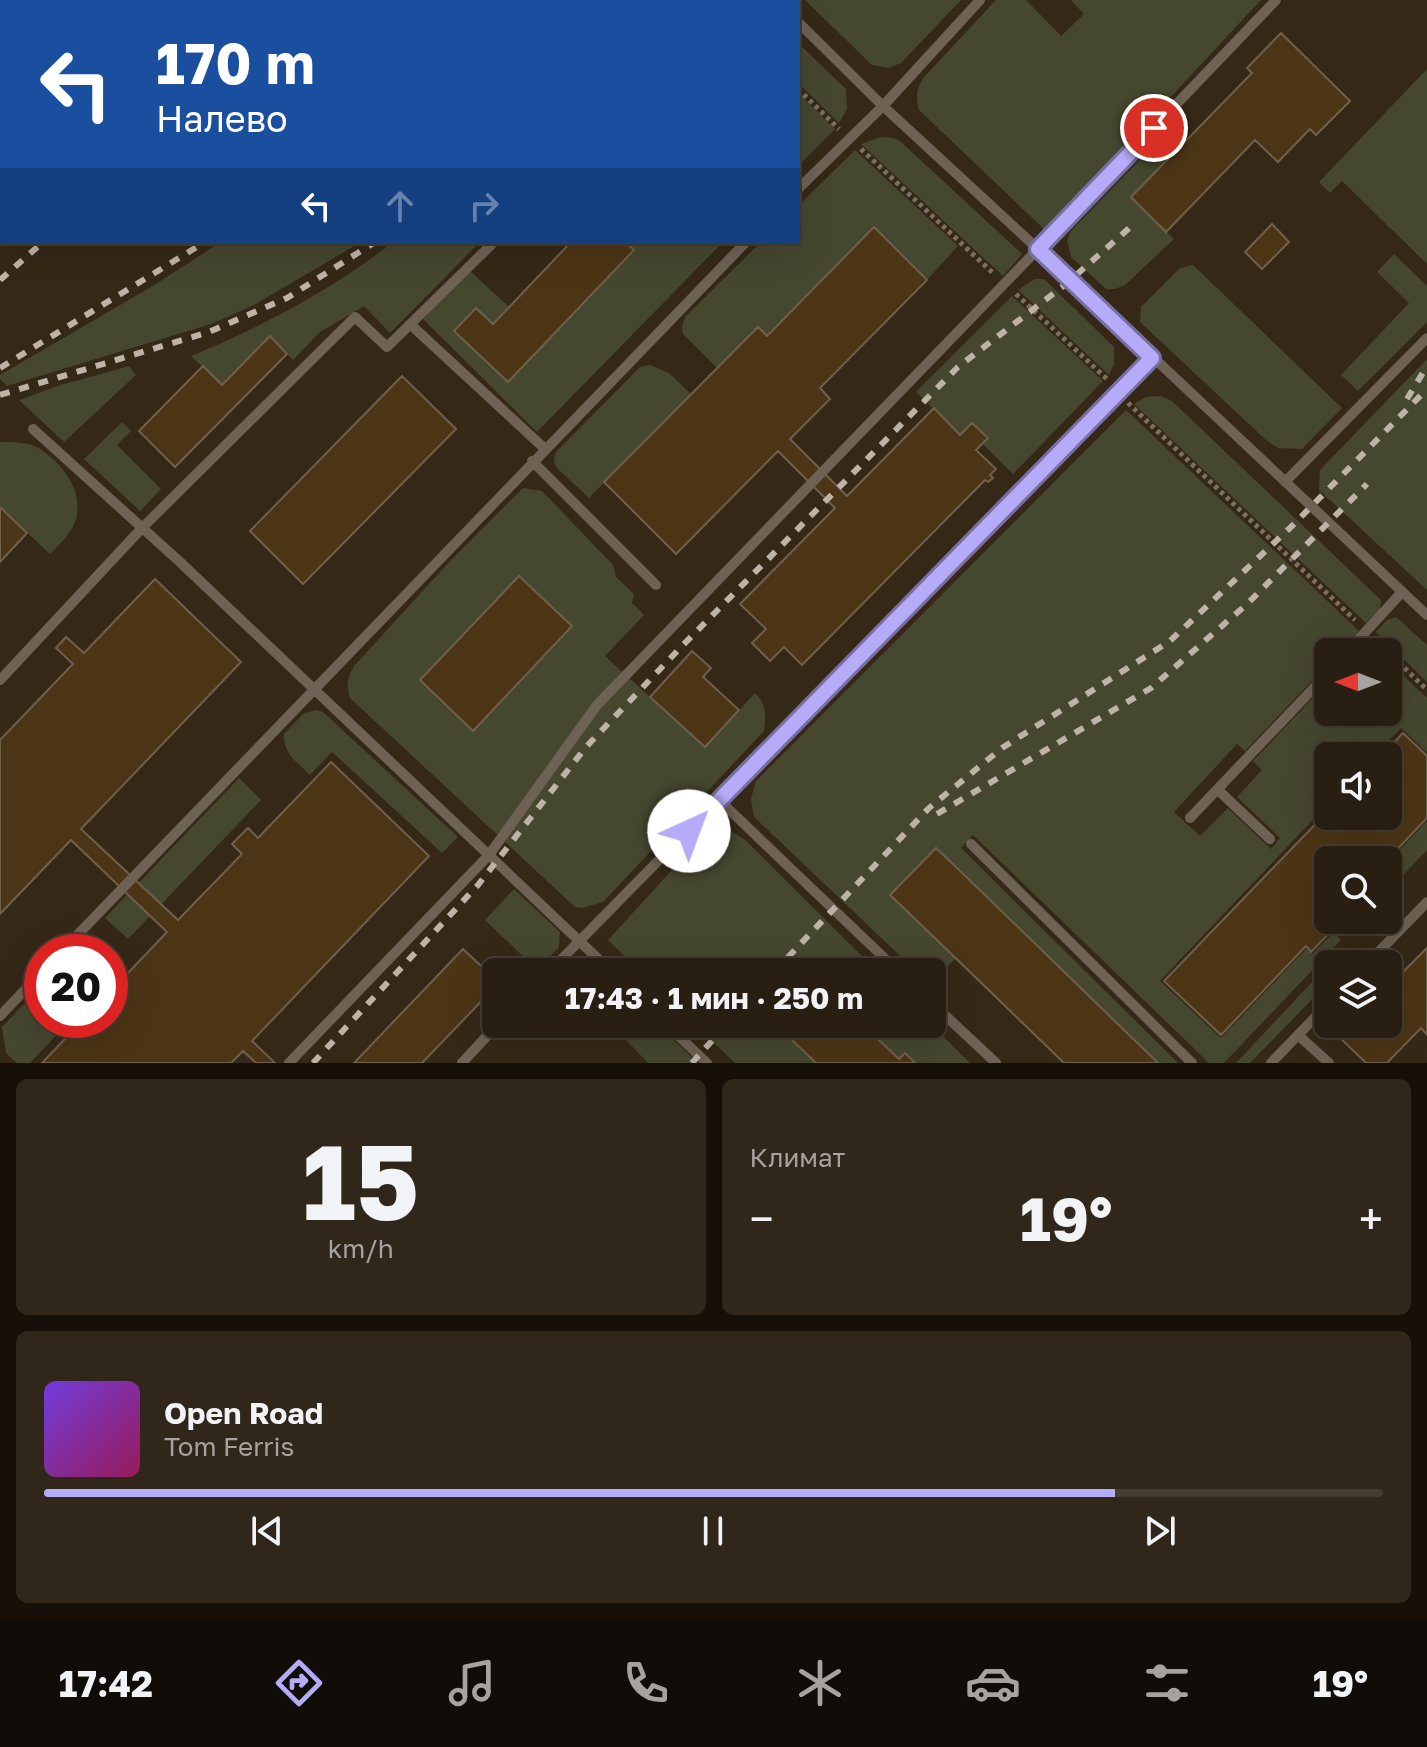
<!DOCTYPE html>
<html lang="ru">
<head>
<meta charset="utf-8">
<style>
	:root { --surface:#281e11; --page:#30271a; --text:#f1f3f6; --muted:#a5a29f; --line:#443c31; --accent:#b6abf8 }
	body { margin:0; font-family:"Golos Text",sans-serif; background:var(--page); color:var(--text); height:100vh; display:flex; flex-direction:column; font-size:30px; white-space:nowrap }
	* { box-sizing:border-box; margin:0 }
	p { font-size:26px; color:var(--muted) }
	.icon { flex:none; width:44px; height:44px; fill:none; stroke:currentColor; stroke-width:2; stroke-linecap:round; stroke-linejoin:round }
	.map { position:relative; height:1063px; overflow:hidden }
	.panel { display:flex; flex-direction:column; gap:16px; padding:16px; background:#161009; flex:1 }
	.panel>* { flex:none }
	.hud { position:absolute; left:0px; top:0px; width:800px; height:244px; box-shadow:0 8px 32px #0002,0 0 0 2px var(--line); background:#1a4fa0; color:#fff; overflow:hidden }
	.needle { width:52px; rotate:270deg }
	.controls { position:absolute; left:1314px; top:638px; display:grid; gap:16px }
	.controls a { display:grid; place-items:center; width:88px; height:88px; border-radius:12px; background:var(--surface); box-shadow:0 8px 32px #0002,0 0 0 2px var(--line); font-size:40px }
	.speed { position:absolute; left:24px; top:934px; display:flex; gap:16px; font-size:40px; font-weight:700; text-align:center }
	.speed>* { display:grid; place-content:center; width:104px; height:104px; border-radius:50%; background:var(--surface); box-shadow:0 8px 32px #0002,0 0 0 2px var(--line); line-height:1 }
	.speed .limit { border:12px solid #d22; background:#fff; color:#111 }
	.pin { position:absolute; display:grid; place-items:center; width:68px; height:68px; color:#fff; margin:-34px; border:4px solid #fff; border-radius:50%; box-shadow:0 2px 8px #0007 }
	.me { position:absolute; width:88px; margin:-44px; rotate:43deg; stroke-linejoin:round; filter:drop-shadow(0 0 6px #0008) }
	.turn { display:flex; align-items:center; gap:28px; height:168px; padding:0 24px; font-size:36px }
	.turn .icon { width:104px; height:104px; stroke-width:2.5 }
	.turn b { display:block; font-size:56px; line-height:68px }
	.lanes { display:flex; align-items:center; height:76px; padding:0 24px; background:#0003; justify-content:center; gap:40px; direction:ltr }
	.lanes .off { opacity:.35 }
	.big { font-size:60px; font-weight:700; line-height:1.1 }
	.panel .widget { flex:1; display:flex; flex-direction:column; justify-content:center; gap:12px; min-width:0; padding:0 28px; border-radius:12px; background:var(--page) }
	.panel .dial { align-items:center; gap:0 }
	.dial b { font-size:104px; line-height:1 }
	.song { display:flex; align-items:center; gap:24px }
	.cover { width:96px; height:96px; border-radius:12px; background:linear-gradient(135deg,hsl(260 70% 55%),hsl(330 70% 35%)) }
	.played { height:8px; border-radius:4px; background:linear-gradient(90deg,var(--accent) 80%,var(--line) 80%) }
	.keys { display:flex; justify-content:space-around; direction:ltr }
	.heat { display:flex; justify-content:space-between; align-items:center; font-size:44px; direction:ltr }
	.panel .tiles { flex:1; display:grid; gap:16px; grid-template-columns:1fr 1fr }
	.widget:last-child { grid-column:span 2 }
	.trip { position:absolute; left:482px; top:958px; width:464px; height:80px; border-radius:12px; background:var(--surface); box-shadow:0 8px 32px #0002,0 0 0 2px var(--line); font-weight:700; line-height:80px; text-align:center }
	.menu { display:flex; height:128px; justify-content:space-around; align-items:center; background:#100c07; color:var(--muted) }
	.menu .icon { width:56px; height:56px }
	.menu .active { color:var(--accent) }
	.menu b { font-size:36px; color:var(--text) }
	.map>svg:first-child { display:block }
	.green { fill:#46472f; fill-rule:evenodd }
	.building { fill:#4c3515; stroke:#6f604d; stroke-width:2 }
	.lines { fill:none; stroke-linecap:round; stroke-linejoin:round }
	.path { stroke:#7b7061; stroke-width:5; stroke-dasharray:4 4; stroke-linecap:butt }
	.service { stroke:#6e6254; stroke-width:10 }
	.rail { stroke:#bdb3a7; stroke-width:6; stroke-dasharray:10 10; stroke-linecap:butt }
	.route-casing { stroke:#766fa1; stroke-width:20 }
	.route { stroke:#b6abf8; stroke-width:14 }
</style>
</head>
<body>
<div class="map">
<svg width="1427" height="1063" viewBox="0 0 1427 1063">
	<rect width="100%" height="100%" fill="#352817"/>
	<path class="green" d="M805 0H961L901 63 889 68 872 65Z
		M996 0H1026L1061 36 1084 14 1071 0H1261L1046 231 919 110C915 96 917 87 925 76Z
		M798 43 846 89 847 109 839 123 798 83Z
		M1427 69V264L1342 181 1330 193 1319 182Z
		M798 93 835 129 798 166Z
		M881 137 894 138 901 142 1022 254 1003 276 861 144Z
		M1183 144 1131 197 1174 239 1125 285 1115 289H1106L1071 257 1067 241 1070 232 1154 145Z
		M855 150 958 246 927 280 874 227 767 336 757 327 717 368 683 334 682 327 685 317 761 242H798V206Z
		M221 242H361L254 305 211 324 7 386 0 379V375L151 287Z
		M393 242H480L390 333 364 306 320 332 293 360 270 337 222 385 191 356C263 326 332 290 393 242Z
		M626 242H723L537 432 422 318 470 271 509 307 493 324 476 308 455 331 508 382 634 251Z
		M1394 254 1427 286V322L1358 391 1341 375 1409 303 1377 272Z
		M1193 265 1342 408 1302 449 1278 448 1266 440 1140 322 1141 307 1180 268Z
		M1035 279H1044L1114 347V364L1109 375 1018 290Z
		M1012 296 1103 381 1013 474 983 444 988 438 972 423 960 435 916 392Z
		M1427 359V590L1319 490 1320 470Z
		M650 365 669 373 691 394 589 498 558 469 554 463 555 453 640 367Z
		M129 366 136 375 64 442 19 400 61 385Z
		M1161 396 1172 401 1381 600 1380 609 1366 623 1134 404 1146 397Z
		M1126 410 1359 631 1339 652H1328V664L1245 751 1237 744 1174 812 1200 836 1228 808 1271 849 1280 838 1237 797 1262 770 1253 761 1328 682V712H1388V661L1427 698V753L1401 728 1374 756H1328V804L1160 981 1221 1038 1306 949 1312 954 1334 932 1341 940 1224 1063H1209L973 835 961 848 1178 1063H1158L937 848 891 895 956 958 932 981V972H917L754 817 751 799 756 781Z
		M122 422 131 431 117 445 161 489 140 511 84 459Z
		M0 442C11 442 28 442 37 447 61 462 84 489 76 519 72 533 60 544 50 554L0 507Z
		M523 488 542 491 613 565 616 577 634 594 632 603 644 615 605 656 705 747 755 693C767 704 766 716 764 731L603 902 582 908 575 907 350 698C346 685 347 678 354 666L451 560ZM519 576 572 626 473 730 420 680Z
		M1396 617 1427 645V682L1376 632 1387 620Z
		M316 710 323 712 458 837 442 853 332 752 310 775C297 762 283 754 284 734L304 713Z
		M239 778 261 800 128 939 105 918Z
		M1427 821V850L1388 891V862Z
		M721 825 744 839 878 972H641L608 940 712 826Z
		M514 889 560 932 559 947 537 970 485 920Z
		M1328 965V983L1250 1063H1236Z
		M42 985V1020H71L30 1063H17L6 1053 2 1027Z
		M611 1024H657L698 1063H648Z
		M694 1024H802L790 1037 816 1063H735Z
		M862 1024H931L970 1063H915L899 1059Z"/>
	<path class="building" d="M79 0H173L77 2Z
		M553 0H656L551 2Z
		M1281 33 1350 101 1316 135 1310 129 1278 162 1255 140 1166 232 1131 197 1252 73 1247 68Z
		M1272 224 1289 242 1262 269 1245 252Z
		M874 227 927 280 820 388 830 399 790 439 847 496 934 408 960 435 972 423 988 438 976 450 996 469 990 475 993 478 988 482 985 480 802 665 784 647 770 661 752 643 766 629 740 604 835 508 778 451 676 554 604 482 758 327 767 336Z
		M571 242H626L634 250 508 382 454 331 476 308 493 324Z
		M270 336 287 354 175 467 139 431 203 366 222 385Z
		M402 376 456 429 303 584 250 531Z
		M0 507 27 533 0 562Z
		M519 576 572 626 473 731 420 680Z
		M155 579 241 662 81 829 178 920 242 854 232 844 248 828 258 838 331 762 429 856 252 1041 275 1063H256L243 1051 231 1063H42L83 1020H110V992L167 932 71 840 0 914V740L73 664 56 648 66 637 84 653Z
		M692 651 711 668 703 677 739 710 705 747 650 697Z
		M1403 733 1427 756V818L1387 860H1328V920L1353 921 1342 933 1335 927 1311 952 1306 946 1221 1035 1164 981 1328 811V816H1388V756H1381Z
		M936 848 955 866 1158 1063H1064L910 914 890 895Z
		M1427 948V1035L1421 1028 1387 1063H1366L1339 1037 1352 1024H1388V987Z
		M463 949 496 980V986L422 1063H354Z
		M802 1024H862L899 1059 905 1053 915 1063H816L789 1037Z"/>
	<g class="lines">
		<path class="path" d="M707 0 709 2
			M798 89 839 129
			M861 149 994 274
			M1016 294 1108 380
			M1128 403 1355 620
			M1376 640 1427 690"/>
		<path class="service" d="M776 0 778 2
			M1276 0 1038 249 1427 615
			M798 22 883 106 798 189
			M411 325 544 448
			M33 429 180 562 612 972
			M532 461 656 585
			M1285 482 1427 338
			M1347 652 1402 592
			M0 680 142 528 355 317 387 347 494 242
			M1218 790 1270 839
			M719 800 899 972
			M1190 818 1328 673
			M971 844 1192 1063
			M61 952 746 242
			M1367 964 1427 902
			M549 972 1152 358
			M932 1003 996 1063
			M0 1016 42 972
			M666 1024 707 1063
			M1298 1035 1329 1063
			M289 1063 489 855 597 705 1038 249 883 106 980 0
			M462 1063 498 1024
			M1271 1063 1328 1004"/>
		<path class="rail" d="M521 2 523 0
			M0 280 43 242
			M0 368 205 242
			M0 395 209 332 287 298 375 242
			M1407 399 1427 366
			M937 814 1151 688 1247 604 1367 484
			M774 972 929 808 1002 748 1170 641 1292 526 1427 389
			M313 1063 478 885 586 747 682 646 958 367 1066 284 1135 223
			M692 1063 727 1024"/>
	</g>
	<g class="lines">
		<g class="route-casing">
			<path id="route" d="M689 831 1152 358 1038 249 1154 128"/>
		</g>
		<use href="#route" class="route"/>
	</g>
</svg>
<div class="controls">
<a><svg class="needle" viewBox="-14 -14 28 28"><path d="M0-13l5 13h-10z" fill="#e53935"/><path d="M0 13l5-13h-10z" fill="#a5a29f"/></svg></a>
<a><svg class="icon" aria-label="sound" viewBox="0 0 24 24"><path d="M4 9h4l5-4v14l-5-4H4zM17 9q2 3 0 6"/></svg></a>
<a><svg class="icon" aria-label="search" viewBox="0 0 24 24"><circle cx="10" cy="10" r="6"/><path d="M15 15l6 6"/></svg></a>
<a><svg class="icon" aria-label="layers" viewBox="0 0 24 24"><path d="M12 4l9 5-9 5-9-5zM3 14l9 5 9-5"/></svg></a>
</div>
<div class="speed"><div class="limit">20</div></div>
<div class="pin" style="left:1154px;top:128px;background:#d93025"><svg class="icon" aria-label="arrive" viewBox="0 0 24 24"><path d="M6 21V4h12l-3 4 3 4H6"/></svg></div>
<svg class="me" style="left:689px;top:831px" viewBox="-20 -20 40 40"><circle r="19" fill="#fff"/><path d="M0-13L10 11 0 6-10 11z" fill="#b6abf8"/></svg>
<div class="trip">17:43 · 1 мин · 250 m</div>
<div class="hud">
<div class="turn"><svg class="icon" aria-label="left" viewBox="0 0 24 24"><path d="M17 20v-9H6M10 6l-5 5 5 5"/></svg><div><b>170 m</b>Налево</div></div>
<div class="lanes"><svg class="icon" aria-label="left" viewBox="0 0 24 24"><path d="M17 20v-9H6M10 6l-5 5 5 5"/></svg><svg class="icon off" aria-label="ahead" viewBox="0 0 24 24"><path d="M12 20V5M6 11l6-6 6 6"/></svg><svg class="icon off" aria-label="right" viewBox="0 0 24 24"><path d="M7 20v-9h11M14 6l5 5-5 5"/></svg></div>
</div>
</div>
<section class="panel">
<div class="tiles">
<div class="widget dial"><b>15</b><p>km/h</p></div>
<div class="widget"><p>Климат</p>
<div class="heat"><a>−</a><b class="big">19°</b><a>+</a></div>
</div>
<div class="widget">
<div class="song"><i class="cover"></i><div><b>Open Road</b><p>Tom Ferris</p></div></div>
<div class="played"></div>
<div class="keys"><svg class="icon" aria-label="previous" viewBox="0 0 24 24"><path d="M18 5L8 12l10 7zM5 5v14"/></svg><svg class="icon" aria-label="pause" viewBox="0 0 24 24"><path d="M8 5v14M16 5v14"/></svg><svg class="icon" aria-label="next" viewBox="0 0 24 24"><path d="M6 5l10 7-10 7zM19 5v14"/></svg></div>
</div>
</div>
</section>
<nav class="menu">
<b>17:42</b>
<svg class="icon active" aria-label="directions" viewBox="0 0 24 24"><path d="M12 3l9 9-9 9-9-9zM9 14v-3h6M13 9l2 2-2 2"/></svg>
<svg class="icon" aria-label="music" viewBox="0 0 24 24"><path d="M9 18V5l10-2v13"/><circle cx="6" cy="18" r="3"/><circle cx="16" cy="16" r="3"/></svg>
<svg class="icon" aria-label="phone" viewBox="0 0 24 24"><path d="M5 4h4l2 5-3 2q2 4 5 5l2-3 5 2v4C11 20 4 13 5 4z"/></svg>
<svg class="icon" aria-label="climate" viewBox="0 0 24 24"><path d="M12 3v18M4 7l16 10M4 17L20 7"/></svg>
<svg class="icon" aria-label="car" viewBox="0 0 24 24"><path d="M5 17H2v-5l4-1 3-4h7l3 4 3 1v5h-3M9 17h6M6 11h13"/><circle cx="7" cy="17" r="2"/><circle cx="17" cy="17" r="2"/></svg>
<svg class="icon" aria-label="filters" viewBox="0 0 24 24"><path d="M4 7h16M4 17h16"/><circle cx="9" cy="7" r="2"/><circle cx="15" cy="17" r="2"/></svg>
<b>19°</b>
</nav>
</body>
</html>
